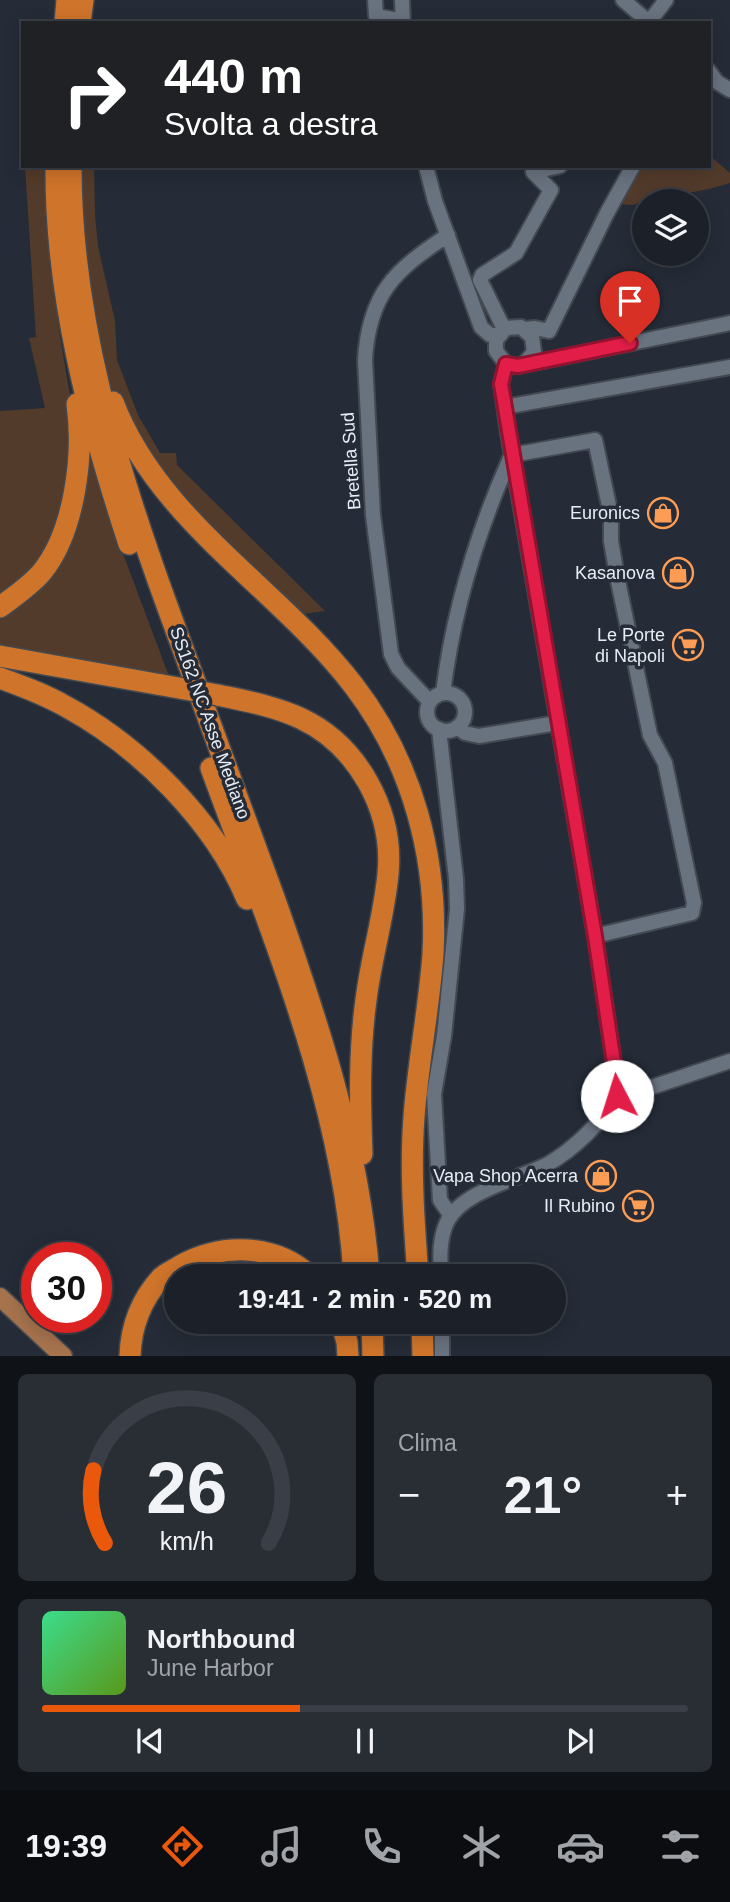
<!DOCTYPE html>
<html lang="it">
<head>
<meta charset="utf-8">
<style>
	:root { --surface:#1c2129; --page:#292e35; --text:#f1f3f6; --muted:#a0a3a8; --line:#3a3e46; --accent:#ea580c }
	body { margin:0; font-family:Arial,sans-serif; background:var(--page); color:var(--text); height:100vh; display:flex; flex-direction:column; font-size:26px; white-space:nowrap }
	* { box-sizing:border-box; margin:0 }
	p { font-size:23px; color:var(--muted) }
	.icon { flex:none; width:38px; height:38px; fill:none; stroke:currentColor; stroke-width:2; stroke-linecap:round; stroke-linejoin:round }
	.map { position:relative; height:1356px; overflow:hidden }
	.sheet { display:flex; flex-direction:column; gap:18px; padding:18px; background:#0f1217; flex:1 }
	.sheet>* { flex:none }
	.banner { position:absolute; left:21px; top:21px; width:690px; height:147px; border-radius:0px; box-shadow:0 4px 18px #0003,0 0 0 2px var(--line); background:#202124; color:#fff; overflow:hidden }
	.fabs { position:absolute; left:632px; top:189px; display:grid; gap:14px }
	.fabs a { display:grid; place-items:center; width:77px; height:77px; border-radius:50%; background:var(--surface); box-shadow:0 4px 18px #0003,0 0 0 2px var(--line); font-size:35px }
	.speed { position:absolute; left:21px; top:1242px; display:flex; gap:14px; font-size:35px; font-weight:700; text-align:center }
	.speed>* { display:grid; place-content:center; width:91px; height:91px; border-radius:50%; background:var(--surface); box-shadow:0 4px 18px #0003,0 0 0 2px var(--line); line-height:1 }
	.speed .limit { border:10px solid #d22; background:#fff; color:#111 }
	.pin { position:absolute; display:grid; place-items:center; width:60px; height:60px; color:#fff; margin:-72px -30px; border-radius:50% 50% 50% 0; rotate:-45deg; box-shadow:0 0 7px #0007 }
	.pin .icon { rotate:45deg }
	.me { position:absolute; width:77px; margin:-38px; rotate:355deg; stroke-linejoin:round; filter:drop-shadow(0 0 5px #0008) }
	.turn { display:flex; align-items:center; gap:24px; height:147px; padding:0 28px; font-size:32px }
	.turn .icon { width:91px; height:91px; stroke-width:2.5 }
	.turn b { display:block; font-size:49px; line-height:60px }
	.big { font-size:52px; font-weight:700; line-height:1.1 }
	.sheet .tile { flex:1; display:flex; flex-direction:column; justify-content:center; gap:10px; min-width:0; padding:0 24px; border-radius:10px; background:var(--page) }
	.sheet .dial { align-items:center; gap:0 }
	.dial svg { height:182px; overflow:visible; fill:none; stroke:var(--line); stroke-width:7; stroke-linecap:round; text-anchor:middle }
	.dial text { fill:var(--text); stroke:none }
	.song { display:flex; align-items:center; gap:21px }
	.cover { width:84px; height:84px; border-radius:10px; background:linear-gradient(135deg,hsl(150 70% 55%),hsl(90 70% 35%)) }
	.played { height:7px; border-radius:4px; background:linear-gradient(90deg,var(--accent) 40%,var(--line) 40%) }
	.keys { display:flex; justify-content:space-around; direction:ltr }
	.heat { display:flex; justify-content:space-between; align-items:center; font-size:38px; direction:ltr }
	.sheet .tiles { flex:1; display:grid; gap:18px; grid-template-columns:1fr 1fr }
	.tile:last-child { grid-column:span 2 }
	.trip { position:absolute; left:164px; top:1264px; width:402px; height:70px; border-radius:35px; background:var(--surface); box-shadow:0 4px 18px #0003,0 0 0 2px var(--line); font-weight:700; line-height:70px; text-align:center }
	.menu { display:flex; height:112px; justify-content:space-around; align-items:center; background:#0b0d10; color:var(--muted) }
	.menu .icon { width:49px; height:49px }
	.menu .current { color:var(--accent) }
	.menu b { font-size:32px; color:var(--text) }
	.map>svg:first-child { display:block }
	.green { fill:#533b2b }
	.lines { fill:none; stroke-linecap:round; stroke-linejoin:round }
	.minor-casing { stroke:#424951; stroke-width:18 }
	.major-casing { stroke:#424951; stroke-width:21 }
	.highway-casing { stroke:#424951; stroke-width:24 }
	.minor { stroke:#69727f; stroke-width:14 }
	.major { stroke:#a6734d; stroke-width:18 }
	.highway { stroke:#cf742b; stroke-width:21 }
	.highway-bridge-casing { stroke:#424951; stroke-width:24; stroke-linecap:butt }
	.highway-bridge { stroke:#cf742b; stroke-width:21 }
	.route-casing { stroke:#92132f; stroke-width:18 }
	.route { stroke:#e11d48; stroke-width:12 }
	.labels { text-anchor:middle; stroke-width:7; stroke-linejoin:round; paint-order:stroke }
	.street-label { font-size:18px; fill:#e7edf4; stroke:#252c37 }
	.poi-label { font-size:18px; fill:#e7edf4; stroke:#252c37; text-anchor:end }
</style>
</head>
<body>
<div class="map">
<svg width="730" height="1356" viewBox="0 0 730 1356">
	<rect width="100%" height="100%" fill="#252c37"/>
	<path class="green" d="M709 155 730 173V183L709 189 644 201 633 205 619 204 639 166H709Z
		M25 166H48V232L60 337 73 413 63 514 39 567 0 599V411L45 408 29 338 36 337Z
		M79 166H94L95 215 98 246 115 321 117 360 138 415 160 453H176L177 465 325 611 295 615 178 501 125 424 107 376 99 338 88 270Z
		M88 442 116 535 170 679 0 650V610L30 591Z"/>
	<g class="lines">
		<g class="minor-casing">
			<path id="minor" d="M375 0 376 16 403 21
				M402 0 403 23
				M623 0 650 23
				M649 22 666 0
				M709 71 717 82 730 90
				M426 166 435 201 481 327 490 335H498
				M504 329 480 280 482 275 516 253 551 190 533 172 560 166
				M526 329 535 328 549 331 607 213 633 166
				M506 364 501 384 508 433 595 936 614 1063 617 1096
				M524 364 534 352 532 337 521 327 506 328 496 340V351L506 364 518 366 730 323
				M505 407 730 367
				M512 455 595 440 611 515V541L617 576 650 735 665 763 694 903 692 913 595 936
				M443 693C453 612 478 530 511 456
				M427 712a19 19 0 1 1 38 0a19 19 0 1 1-38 0Z
				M430 702 398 668 391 654 373 515 365 360C369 293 395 270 448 235
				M457 727 465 733 479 736 557 723
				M439 729 456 879 457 909 444 1036 434 1094 440 1200 451 1216
				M617 1096 631 1094 730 1061
				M441 1276C440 1259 439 1239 447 1222 462 1191 519 1179 548 1164 574 1149 602 1122 617 1096
				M442 1321V1356"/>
		</g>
		<g class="major-casing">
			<path id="major" d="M0 1297 63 1356"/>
		</g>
		<g class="highway-casing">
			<path id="highway" d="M65 23 67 0
				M80 23 83 0
				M56 166C55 295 89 422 129 544
				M71 166C71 320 117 469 169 611 204 708 240 804 275 900 318 1022 359 1145 369 1276
				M113 402C159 522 278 587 354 686 413 763 438 859 433 954 429 1009 418 1063 414 1117 410 1170 414 1223 418 1276
				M0 607C15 596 30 586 42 572 75 531 84 455 77 404
				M0 656 162 685
				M0 678C22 686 44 694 65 706 139 746 214 820 247 899
				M218 695C246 701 274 706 300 718 358 745 394 811 388 874 384 917 371 958 366 1000 359 1051 360 1102 362 1154
				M211 768C270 930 344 1102 354 1276
				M341 1321 347 1342 348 1356
				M372 1321 373 1356
				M422 1321 423 1356
				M130 1356C131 1326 141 1300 161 1278 166 1273 174 1270 180 1266 221 1243 274 1243 310 1276"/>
		</g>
		<use href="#minor" class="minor"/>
		<use href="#major" class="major"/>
		<use href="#highway" class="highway"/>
		<g class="highway-bridge-casing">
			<path id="highway-bridge" d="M162 685 218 695"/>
		</g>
		<use href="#highway-bridge" class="highway-bridge"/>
	</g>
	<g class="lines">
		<g class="route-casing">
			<path id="route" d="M617 1096 614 1063 595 936 501 384 506 364 518 366 630 343"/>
		</g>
		<use href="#route" class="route"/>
	</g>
	<defs>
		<g id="shop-ring" transform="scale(1.575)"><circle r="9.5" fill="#252c37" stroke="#fd9c55" stroke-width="1.5"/><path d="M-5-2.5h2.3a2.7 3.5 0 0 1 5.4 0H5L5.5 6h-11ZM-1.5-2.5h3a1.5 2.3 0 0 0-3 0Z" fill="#fd9c55"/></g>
		<g id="supermarket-ring" transform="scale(1.575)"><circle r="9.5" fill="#252c37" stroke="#fd9c55" stroke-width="1.5"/><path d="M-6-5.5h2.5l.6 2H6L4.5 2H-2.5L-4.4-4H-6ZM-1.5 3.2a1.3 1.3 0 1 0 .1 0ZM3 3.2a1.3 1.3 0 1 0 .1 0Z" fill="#fd9c55"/></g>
	</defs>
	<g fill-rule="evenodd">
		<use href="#shop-ring" x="663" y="513"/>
		<use href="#shop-ring" x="678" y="573"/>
		<use href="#supermarket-ring" x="688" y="645"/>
		<use href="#shop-ring" x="601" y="1176"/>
		<use href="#supermarket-ring" x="638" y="1206"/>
	</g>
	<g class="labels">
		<g class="street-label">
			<text transform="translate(351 461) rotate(-94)" y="6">Bretella Sud</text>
			<text transform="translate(210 723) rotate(70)" y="6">SS162 NC Asse Mediano</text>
		</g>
		<g class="poi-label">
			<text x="640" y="519">Euronics</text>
			<text x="655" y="579">Kasanova</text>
			<text x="665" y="641">Le Porte<tspan x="665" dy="21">di Napoli</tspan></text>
			<text x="578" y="1182">Vapa Shop Acerra</text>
			<text x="615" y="1212">Il Rubino</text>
		</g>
	</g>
</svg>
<div class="fabs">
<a><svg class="icon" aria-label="layers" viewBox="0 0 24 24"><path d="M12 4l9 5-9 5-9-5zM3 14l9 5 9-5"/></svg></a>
</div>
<div class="speed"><div class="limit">30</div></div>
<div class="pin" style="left:630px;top:343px;background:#d93025"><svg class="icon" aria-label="arrive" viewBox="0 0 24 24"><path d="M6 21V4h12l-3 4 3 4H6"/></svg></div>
<svg class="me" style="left:617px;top:1096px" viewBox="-20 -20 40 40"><circle r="19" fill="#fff"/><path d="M0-13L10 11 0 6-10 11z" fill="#e11d48"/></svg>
<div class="trip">19:41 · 2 min · 520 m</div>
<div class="banner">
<div class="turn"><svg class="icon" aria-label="right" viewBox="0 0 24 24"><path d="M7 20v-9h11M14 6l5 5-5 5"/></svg><div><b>440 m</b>Svolta a destra</div></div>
</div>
</div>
<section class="sheet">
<div class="tiles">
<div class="tile dial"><svg viewBox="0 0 100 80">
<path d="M14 69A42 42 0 1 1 86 69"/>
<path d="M14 69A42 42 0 0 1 9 37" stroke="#ea580c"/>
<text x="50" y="56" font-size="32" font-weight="700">26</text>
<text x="50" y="72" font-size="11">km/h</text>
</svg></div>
<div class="tile"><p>Clima</p>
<div class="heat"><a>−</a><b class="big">21°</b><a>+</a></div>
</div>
<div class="tile">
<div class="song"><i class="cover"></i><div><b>Northbound</b><p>June Harbor</p></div></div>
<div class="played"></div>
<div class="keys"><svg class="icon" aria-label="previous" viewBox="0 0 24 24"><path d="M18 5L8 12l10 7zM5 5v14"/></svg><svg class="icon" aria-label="pause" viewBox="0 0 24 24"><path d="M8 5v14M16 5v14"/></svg><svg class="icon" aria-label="next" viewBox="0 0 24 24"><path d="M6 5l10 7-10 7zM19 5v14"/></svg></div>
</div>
</div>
</section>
<nav class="menu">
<b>19:39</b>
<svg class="icon current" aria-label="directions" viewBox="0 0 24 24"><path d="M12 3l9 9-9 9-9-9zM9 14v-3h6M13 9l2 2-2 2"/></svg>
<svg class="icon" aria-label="music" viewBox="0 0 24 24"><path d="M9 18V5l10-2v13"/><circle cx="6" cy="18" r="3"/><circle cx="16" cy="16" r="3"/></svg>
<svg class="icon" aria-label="phone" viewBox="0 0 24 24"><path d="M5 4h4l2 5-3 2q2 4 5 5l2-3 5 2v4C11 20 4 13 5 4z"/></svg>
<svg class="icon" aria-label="climate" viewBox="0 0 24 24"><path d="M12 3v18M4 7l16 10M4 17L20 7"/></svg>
<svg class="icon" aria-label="car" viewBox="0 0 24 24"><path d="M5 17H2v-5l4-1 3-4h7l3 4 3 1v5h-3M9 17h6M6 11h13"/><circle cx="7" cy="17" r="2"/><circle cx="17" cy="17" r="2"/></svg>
<svg class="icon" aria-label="filters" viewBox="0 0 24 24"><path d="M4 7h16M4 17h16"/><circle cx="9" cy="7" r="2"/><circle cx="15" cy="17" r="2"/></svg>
</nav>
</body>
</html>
